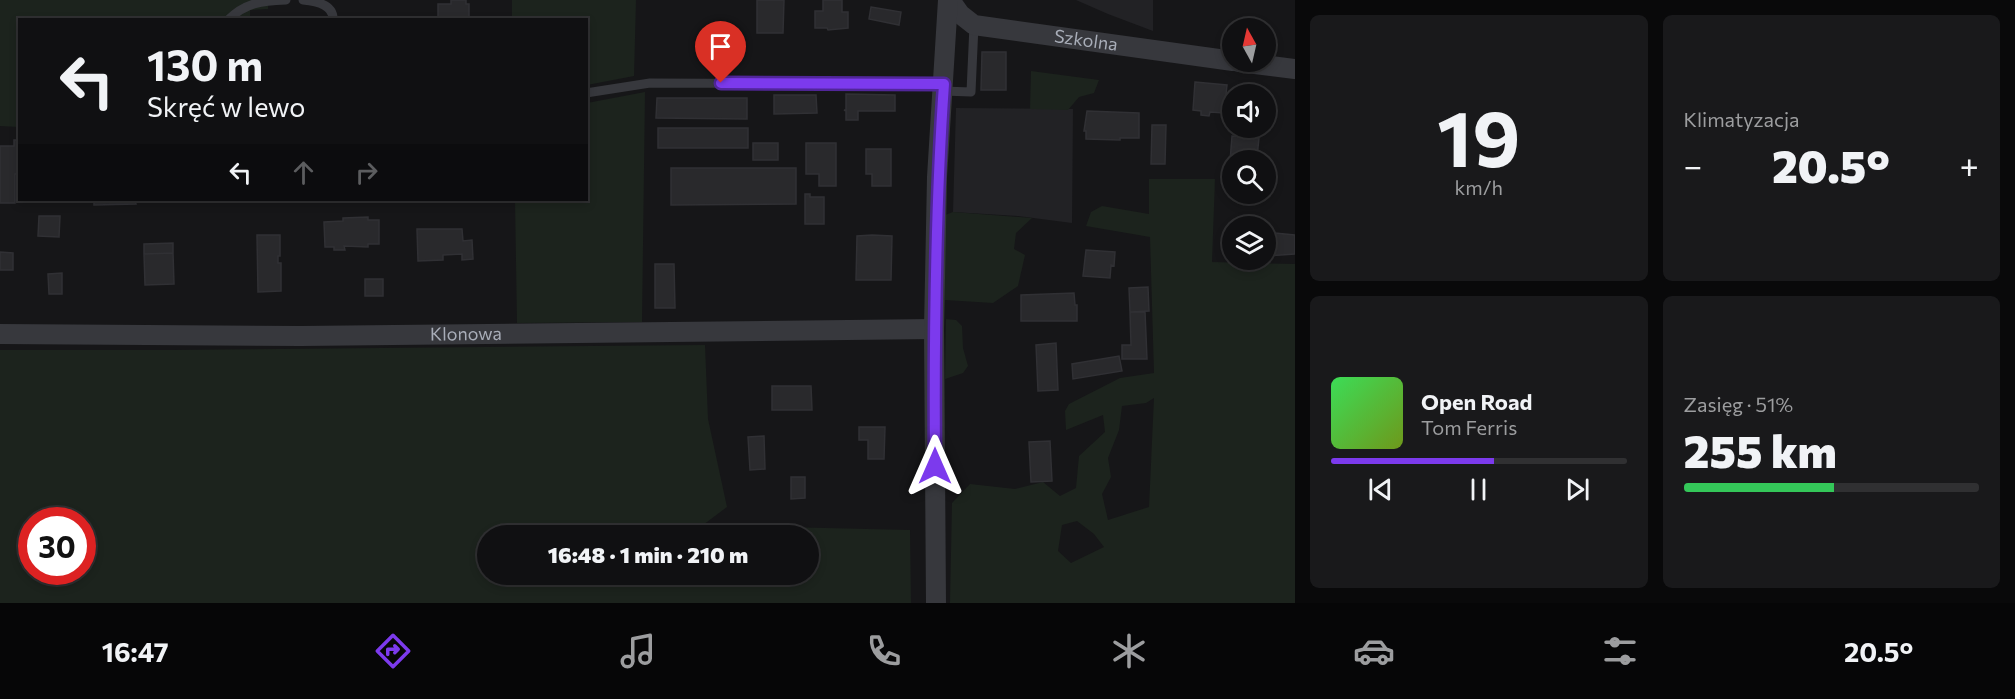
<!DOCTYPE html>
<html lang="pl">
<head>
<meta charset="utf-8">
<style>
	:root { --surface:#101012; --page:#19191b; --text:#f1f3f6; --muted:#9c9d9f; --line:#303032; --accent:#7c3aed }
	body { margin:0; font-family:Commissioner,sans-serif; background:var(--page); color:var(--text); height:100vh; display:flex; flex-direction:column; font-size:22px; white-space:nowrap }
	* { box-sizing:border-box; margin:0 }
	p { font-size:20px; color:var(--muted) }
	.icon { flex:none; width:33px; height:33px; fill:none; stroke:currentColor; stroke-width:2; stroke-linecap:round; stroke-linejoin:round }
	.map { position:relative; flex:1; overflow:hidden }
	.side { display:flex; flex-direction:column; gap:15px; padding:15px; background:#09090a; width:720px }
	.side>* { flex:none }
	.guide { position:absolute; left:18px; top:18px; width:570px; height:183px; border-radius:0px; box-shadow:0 3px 9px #0003,0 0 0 2px var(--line); background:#101012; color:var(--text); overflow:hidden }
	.needle { width:39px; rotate:352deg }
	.tools { position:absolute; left:1222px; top:18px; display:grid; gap:12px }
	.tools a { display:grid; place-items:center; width:54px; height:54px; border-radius:50%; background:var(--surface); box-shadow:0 3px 9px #0003,0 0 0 2px var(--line); font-size:30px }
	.speed { position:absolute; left:18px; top:507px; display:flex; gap:12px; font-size:30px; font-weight:700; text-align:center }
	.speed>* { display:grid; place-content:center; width:78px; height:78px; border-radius:50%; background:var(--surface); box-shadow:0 3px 9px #0003,0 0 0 2px var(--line); line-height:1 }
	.speed .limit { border:9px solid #d22; background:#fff; color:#111 }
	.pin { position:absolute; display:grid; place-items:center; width:51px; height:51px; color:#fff; margin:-62px -26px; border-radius:50% 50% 50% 0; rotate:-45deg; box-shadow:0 0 6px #0007 }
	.pin .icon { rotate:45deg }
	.me { position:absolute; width:66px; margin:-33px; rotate:0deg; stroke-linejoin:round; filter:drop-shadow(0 0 4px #0008) }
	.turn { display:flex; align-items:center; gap:21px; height:126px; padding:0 30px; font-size:27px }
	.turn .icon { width:78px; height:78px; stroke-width:2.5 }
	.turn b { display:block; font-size:42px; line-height:51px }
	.lanes { display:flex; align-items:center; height:57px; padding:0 30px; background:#0003; justify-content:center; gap:30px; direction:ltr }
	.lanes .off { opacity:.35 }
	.big { font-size:45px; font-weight:800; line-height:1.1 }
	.side .widget { flex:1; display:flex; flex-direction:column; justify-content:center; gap:9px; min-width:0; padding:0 21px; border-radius:9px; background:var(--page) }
	.side .dial { align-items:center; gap:0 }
	.dial b { font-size:78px; line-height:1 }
	.song { display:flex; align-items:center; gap:18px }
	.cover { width:72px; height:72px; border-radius:9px; background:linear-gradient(135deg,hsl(130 70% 55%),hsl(80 70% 35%)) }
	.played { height:6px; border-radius:3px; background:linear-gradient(90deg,var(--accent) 55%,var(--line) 55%) }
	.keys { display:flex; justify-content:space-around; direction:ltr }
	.heat { display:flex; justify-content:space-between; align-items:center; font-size:33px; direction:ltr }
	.charge { height:9px; border-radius:4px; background:linear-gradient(90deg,#34c759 51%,var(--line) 0) }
	.side .tiles { flex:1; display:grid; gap:15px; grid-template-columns:repeat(2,1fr) }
	.trip { position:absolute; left:477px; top:525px; width:342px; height:60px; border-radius:30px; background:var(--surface); box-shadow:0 3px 9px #0003,0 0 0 2px var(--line); font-weight:800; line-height:60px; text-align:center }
	.tabs { display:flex; height:96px; justify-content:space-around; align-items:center; background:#060607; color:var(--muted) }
	.tabs .icon { width:42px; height:42px }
	.tabs .current { color:var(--accent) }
	.tabs b { font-size:27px; color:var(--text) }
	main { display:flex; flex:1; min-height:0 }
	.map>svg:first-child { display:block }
	.built { fill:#222225 }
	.green { fill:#1c231d; fill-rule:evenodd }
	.building { fill:#29292c; stroke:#303034; stroke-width:1.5 }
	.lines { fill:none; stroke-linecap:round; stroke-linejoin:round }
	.lane { stroke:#37383d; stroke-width:9 }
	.street { stroke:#37383d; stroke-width:20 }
	.route-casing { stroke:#51269a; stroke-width:15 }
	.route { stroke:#7c3aed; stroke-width:10 }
	.labels { text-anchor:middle; stroke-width:6; stroke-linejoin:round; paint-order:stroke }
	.street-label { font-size:18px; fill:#a8adb8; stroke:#111113 }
</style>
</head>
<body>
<main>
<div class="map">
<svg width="1295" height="603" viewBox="0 0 1295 603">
	<rect width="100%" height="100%" fill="#161618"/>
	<path class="built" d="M1076 0H1153V31L1108 14Z
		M956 108 1073 109 1072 223 1018 216 953 212Z"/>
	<path class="green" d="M0 0H268V9L250 10V19L20 20 19 127 0 126Z
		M512 0H636L634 76 587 85 586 20 512 19Z
		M1031 71 1099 80 1094 93 1079 97 1068 110 1030 109Z
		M645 92 642 322 517 323 515 200H586L587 103Z
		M1149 179H1215L1212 262 1295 264V603H950L952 503 970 484 1015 489 1043 482 1060 496 1076 488 1079 456 1105 432 1103 415 1066 430 1065 411 1069 404 1120 378 1154 373 1150 237 1086 226 1091 212 1102 206 1149 214ZM1154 398 1149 507 1108 520 1102 494 1111 477 1108 458 1119 430 1122 406 1146 403ZM1077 521 1094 534 1104 547 1071 563 1058 551 1062 525Z
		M953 212 1032 218 1016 233 1014 249 1025 255 1018 286 993 303 945 300V215Z
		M946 319 956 320 962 326 963 348 968 366 963 373 945 379Z
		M705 345 708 419 727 507 703 525 910 530 911 603H0V350H170ZM32 520H82V572H32ZM488 536H808V574H488Z"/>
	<path class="building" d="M451 0H466V4H469V20H438V4H451Z
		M757 0H784L783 33H757Z
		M823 0H842V12H848V28L828 30 827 28H815V11H823Z
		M871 7 901 12 899 25 869 19Z
		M712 31 739 32 738 62 712 61Z
		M982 52H1006V90H981Z
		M1195 82 1227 85 1224 113 1210 112 1209 116 1201 115V111L1193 110Z
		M846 94 895 95V111H858V120H846V111L844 110H846Z
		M774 95H816L817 113 774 114Z
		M657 98H747V119L656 118Z
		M1087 111 1139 113V138H1120V140L1086 139V131H1084Z
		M1152 125H1166L1165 164H1151Z
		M658 128H748V148H658Z
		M1232 136 1259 138 1257 157 1264 158V160H1233V175L1229 174Z
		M14 140H20V174H15V203H0V146H14Z
		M753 143H778V160H753Z
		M806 143H836V186H819V174H806Z
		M866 149H891V186H872V174H866Z
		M671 168H796V204L671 205Z
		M805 194H810V197H824V224H805Z
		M94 200H135L136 204 94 205Z
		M39 216H60L59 237 38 236Z
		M368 217V220H379V244H368V247L344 246 345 250H334V247H325L324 222 343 221V218Z
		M417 229H462L463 241 472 240 473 259 462 260V254L443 255V260L418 261Z
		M1266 232 1295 235V254L1266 256Z
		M257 235H280V256H278V263H281V291L258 292Z
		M872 235 892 236 891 280H856L857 236Z
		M173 243V253L144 254V244Z
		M1086 250 1115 252 1114 266 1111 265 1110 278 1083 276Z
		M0 252 13 253V270H0Z
		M173 253 174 284 145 285 144 254Z
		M655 264H674L675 308H655Z
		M62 273V294H49L48 274Z
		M365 279H383V296H365Z
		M1148 287 1149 311 1130 312 1129 288Z
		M1074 293 1075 305H1077V321H1021V295Z
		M1130 312H1145L1147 359H1122V345H1131Z
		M1056 343 1058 390 1038 391 1036 345Z
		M1119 356 1122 371 1073 379 1072 364Z
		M772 386H811L812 410H772Z
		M859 427H885L884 459H868V440H859Z
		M764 436 765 469 750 470 748 437Z
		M1050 441 1052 481 1031 482 1029 442Z
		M791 477H805V498L791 499Z"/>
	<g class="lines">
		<path class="lane" d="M303 0C315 1 334 4 333 20
			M228 20C246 2 263 1 286 0
			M943 91 971 92 974 25
			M586 93 650 83 943 84"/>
		<g class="street">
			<path id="s1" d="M950 0 960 14 974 25 1233 61"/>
			<path d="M1239 62 1295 69"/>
			<path id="s2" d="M0 334 301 336 934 329"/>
			<path d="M936 603 934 329 937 177 948 0"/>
		</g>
	</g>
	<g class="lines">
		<g class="route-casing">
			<path id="route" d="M721 83 944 84C935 212 934 338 935 466"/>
		</g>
		<use href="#route" class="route"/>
	</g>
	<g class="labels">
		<g class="street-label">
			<text dy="6" stroke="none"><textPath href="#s1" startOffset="148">Szkolna</textPath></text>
			<text dy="6" stroke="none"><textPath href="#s2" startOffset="466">Klonowa</textPath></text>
		</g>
	</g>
</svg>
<div class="tools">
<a><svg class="needle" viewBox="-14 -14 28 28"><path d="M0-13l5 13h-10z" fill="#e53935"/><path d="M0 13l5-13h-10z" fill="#9c9d9f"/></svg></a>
<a><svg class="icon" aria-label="sound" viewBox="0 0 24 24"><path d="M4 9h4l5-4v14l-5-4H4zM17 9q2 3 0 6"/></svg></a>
<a><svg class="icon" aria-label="search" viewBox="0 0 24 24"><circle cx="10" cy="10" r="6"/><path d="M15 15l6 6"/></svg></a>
<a><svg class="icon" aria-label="layers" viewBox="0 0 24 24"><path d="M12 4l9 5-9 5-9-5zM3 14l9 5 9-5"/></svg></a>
</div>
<div class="speed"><div class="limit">30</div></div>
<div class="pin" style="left:721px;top:83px;background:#d93025"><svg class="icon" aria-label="arrive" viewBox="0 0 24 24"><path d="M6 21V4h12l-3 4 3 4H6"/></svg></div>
<svg class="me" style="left:935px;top:466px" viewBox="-20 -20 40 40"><path d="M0-17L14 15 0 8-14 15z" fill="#7c3aed" stroke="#fff" stroke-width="4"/></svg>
<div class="trip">16:48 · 1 min · 210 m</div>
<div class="guide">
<div class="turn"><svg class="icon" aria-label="left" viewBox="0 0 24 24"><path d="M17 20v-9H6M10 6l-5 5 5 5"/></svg><div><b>130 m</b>Skręć w lewo</div></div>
<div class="lanes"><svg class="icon" aria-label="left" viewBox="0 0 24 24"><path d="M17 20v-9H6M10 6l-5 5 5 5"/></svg><svg class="icon off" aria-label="ahead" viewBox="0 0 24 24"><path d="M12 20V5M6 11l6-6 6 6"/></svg><svg class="icon off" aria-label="right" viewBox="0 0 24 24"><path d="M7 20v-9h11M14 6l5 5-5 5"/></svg></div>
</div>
</div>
<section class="side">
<div class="tiles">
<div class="widget dial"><b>19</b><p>km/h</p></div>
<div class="widget"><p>Klimatyzacja</p>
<div class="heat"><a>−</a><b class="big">20.5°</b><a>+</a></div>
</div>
<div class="widget">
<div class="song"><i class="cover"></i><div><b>Open Road</b><p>Tom Ferris</p></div></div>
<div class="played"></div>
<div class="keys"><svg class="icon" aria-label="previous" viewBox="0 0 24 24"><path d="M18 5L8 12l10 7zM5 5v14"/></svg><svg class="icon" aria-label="pause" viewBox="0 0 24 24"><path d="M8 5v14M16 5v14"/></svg><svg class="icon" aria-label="next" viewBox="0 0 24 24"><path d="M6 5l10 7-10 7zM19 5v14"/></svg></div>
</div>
<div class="widget"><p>Zasięg · 51%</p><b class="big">255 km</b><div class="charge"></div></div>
</div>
</section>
</main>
<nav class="tabs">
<b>16:47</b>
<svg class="icon current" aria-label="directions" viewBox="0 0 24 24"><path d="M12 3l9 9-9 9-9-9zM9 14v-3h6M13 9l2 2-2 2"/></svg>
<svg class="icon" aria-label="music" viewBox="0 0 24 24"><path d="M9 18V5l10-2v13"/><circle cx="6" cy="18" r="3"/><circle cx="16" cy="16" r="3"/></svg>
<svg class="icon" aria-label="phone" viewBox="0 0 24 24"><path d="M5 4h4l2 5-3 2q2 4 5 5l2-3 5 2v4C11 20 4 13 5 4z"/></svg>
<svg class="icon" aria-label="climate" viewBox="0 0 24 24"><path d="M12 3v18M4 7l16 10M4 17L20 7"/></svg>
<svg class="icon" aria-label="car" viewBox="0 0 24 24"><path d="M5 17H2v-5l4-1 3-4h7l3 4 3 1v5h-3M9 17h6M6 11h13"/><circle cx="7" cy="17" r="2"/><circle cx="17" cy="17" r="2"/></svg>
<svg class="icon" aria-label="filters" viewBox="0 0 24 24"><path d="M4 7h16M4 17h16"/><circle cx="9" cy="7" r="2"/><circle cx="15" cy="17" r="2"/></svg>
<b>20.5°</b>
</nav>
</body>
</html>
